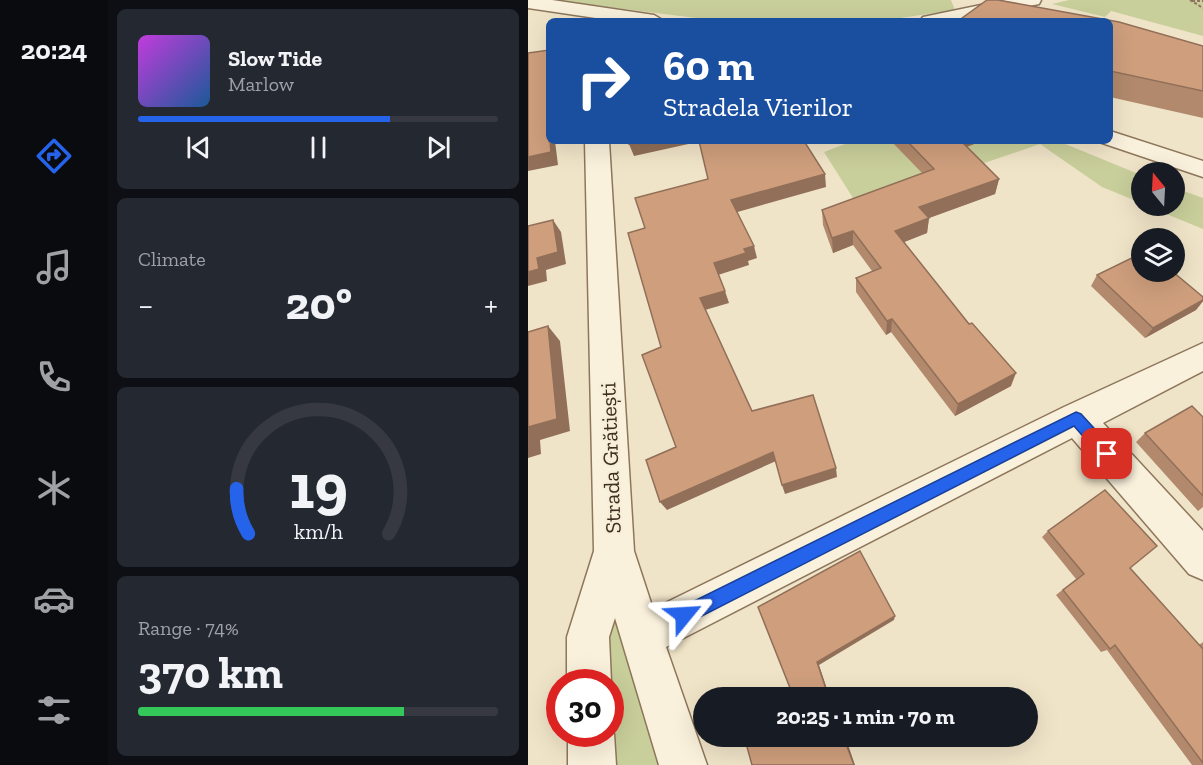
<!DOCTYPE html>
<html lang="en">
<head>
<meta charset="utf-8">
<style>
	:root { --surface:#171b24; --page:#242831; --text:#f1f3f6; --muted:#9ea1a6; --line:#363941; --accent:#2563eb }
	body { margin:0; font-family:"Zilla Slab",serif; background:var(--page); color:var(--text); height:100vh; display:flex; flex-direction:column; font-size:22px; white-space:nowrap }
	* { box-sizing:border-box; margin:0 }
	p { font-size:20px; color:var(--muted) }
	.icon { flex:none; width:33px; height:33px; fill:none; stroke:currentColor; stroke-width:2; stroke-linecap:round; stroke-linejoin:round }
	.map { position:relative; flex:1; overflow:hidden }
	.panel { display:flex; flex-direction:column; gap:9px; padding:9px; background:#0d0f14; width:420px }
	.panel>* { flex:none }
	.guide { position:absolute; left:18px; top:18px; width:567px; height:126px; border-radius:9px; box-shadow:0 6px 24px #0002; background:#1a4fa0; color:#fff; overflow:hidden }
	.needle { width:39px; rotate:342deg }
	.tools { position:absolute; left:603px; top:162px; display:grid; gap:12px }
	.tools a { display:grid; place-items:center; width:54px; height:54px; border-radius:50%; background:var(--surface); box-shadow:0 6px 24px #0002; font-size:30px }
	.speed { position:absolute; left:18px; top:669px; display:flex; gap:12px; font-size:30px; font-weight:700; text-align:center }
	.speed>* { display:grid; place-content:center; width:78px; height:78px; border-radius:50%; background:var(--surface); box-shadow:0 6px 24px #0002; line-height:1 }
	.speed .limit { border:9px solid #d22; background:#fff; color:#111 }
	.pin { position:absolute; display:grid; place-items:center; width:51px; height:51px; color:#fff; margin:-26px; border-radius:12px; box-shadow:0 3px 9px #0006 }
	.me { position:absolute; width:66px; margin:-33px; rotate:63deg; stroke-linejoin:round; filter:drop-shadow(0 0 4px #0008) }
	.turn { display:flex; align-items:center; gap:21px; height:126px; padding:0 18px; font-size:27px }
	.turn .icon { width:78px; height:78px; stroke-width:2.5 }
	.turn b { display:block; font-size:42px; line-height:51px }
	.big { font-size:45px; font-weight:700; line-height:1.1 }
	.panel .card { flex:1; display:flex; flex-direction:column; justify-content:center; gap:9px; min-width:0; padding:0 21px; border-radius:9px; background:var(--page) }
	.panel .dial { align-items:center; gap:0 }
	.dial svg { height:156px; overflow:visible; fill:none; stroke:var(--line); stroke-width:7; stroke-linecap:round; text-anchor:middle }
	.dial text { fill:var(--text); stroke:none }
	.song { display:flex; align-items:center; gap:18px }
	.cover { width:72px; height:72px; border-radius:9px; background:linear-gradient(135deg,hsl(290 70% 55%),hsl(210 70% 35%)) }
	.played { height:6px; border-radius:3px; background:linear-gradient(90deg,var(--accent) 70%,var(--line) 70%) }
	.keys { display:flex; justify-content:space-around; direction:ltr }
	.heat { display:flex; justify-content:space-between; align-items:center; font-size:33px; direction:ltr }
	.charge { height:9px; border-radius:4px; background:linear-gradient(90deg,#34c759 74%,var(--line) 0) }
	.trip { position:absolute; left:165px; top:687px; width:345px; height:60px; border-radius:30px; background:var(--surface); box-shadow:0 6px 24px #0002; font-weight:700; line-height:60px; text-align:center }
	main { display:flex; flex:1; min-height:0 }
	.tab-bar { display:flex; flex-direction:column; width:108px; justify-content:space-around; align-items:center; background:#090b0e; color:var(--muted) }
	.tab-bar .icon { width:42px; height:42px }
	.tab-bar .current { color:var(--accent) }
	.tab-bar b { font-size:27px; color:var(--text) }
	.map>svg:first-child { display:block }
	.green { fill:#c9cf9b }
	.lines { fill:none; stroke-linecap:round; stroke-linejoin:round }
	.street-casing { stroke:#8d765c; stroke-width:3 }
	.path { stroke:#8d765c; stroke-width:2; stroke-dasharray:3 2; stroke-linecap:butt }
	.street { fill:#faf1dc; fill-rule:evenodd }
	.wall { fill:#b2896c }
	.shaded-wall { fill:#916f58 }
	.building { fill:#cf9f7d; stroke:#916f58; stroke-width:1.5 }
	.route { fill:#2563eb; stroke:#184099; stroke-width:1.5 }
	.labels { text-anchor:middle; stroke-width:4.5; stroke-linejoin:round; paint-order:stroke }
	.street-label { font-size:22px; fill:#3d2e20; stroke:#f7eed8 }
</style>
</head>
<body>
<main>
<nav class="tab-bar">
<b>20:24</b>
<svg class="icon current" aria-label="directions" viewBox="0 0 24 24"><path d="M12 3l9 9-9 9-9-9zM9 14v-3h6M13 9l2 2-2 2"/></svg>
<svg class="icon" aria-label="music" viewBox="0 0 24 24"><path d="M9 18V5l10-2v13"/><circle cx="6" cy="18" r="3"/><circle cx="16" cy="16" r="3"/></svg>
<svg class="icon" aria-label="phone" viewBox="0 0 24 24"><path d="M5 4h4l2 5-3 2q2 4 5 5l2-3 5 2v4C11 20 4 13 5 4z"/></svg>
<svg class="icon" aria-label="climate" viewBox="0 0 24 24"><path d="M12 3v18M4 7l16 10M4 17L20 7"/></svg>
<svg class="icon" aria-label="car" viewBox="0 0 24 24"><path d="M5 17H2v-5l4-1 3-4h7l3 4 3 1v5h-3M9 17h6M6 11h13"/><circle cx="7" cy="17" r="2"/><circle cx="17" cy="17" r="2"/></svg>
<svg class="icon" aria-label="filters" viewBox="0 0 24 24"><path d="M4 7h16M4 17h16"/><circle cx="9" cy="7" r="2"/><circle cx="15" cy="17" r="2"/></svg>
</nav>
<section class="panel">
<div class="card">
<div class="song"><i class="cover"></i><div><b>Slow Tide</b><p>Marlow</p></div></div>
<div class="played"></div>
<div class="keys"><svg class="icon" aria-label="previous" viewBox="0 0 24 24"><path d="M18 5L8 12l10 7zM5 5v14"/></svg><svg class="icon" aria-label="pause" viewBox="0 0 24 24"><path d="M8 5v14M16 5v14"/></svg><svg class="icon" aria-label="next" viewBox="0 0 24 24"><path d="M6 5l10 7-10 7zM19 5v14"/></svg></div>
</div>
<div class="card"><p>Climate</p>
<div class="heat"><a>−</a><b class="big">20°</b><a>+</a></div>
</div>
<div class="card dial"><svg viewBox="0 0 100 80">
<path d="M14 69A42 42 0 1 1 86 69"/>
<path d="M14 69A42 42 0 0 1 8 46" stroke="#2563eb"/>
<text x="50" y="56" font-size="32" font-weight="700">19</text>
<text x="50" y="72" font-size="11">km/h</text>
</svg></div>
<div class="card"><p>Range · 74%</p><b class="big">370 km</b><div class="charge"></div></div>
</section>
<div class="map">
<svg width="675" height="765" viewBox="0 0 675 765">
	<rect width="100%" height="100%" fill="#f0e4c8"/>
	<path class="green" d="M22 0H423L427 10 352 21H193Z
		M541 0H675V36L583 11 577 17 524 4Z
		M325 141H505L512 144 516 141H530L613 175V203L574 187 512 144 330 206 296 152Z
		M647 188 675 198V229L619 206H646Z
		M88 610 133 765H87L78 635Z"/>
	<g class="lines">
		<g class="street-casing">
			<path id="street" d="M0 0H24L126 15 136 21H88L0 8Z
				M477 0H513L511 4 430 21H392L395 17Z
				M582 131 675 161V177L574 143 572 141H582Z
				M57 141H81L106 551 125 609 536 407 675 343V371L575 423 675 531V580L661 574 544 438 138 647 179 765H131L87 618 81 637 83 682 82 684 39 682V637L66 551Z
				M82 725 86 734 88 765H40V734H82Z"/>
		</g>
		<path class="path" d="M662 0 675 8
			M664 1H675"/>
		<use href="#street" class="street"/>
	</g>
	<path class="wall" d="M582 21 675 46V118L582 97Z
		M363 141H454L439 147 471 179 467 194 401 218 399 233 376 242 483 386 427 416 363 332 358 335 328 292V278L344 271 325 245 305 253 295 225 294 210 394 173Z
		M569 275 675 297V301L668 310 617 338 563 286Z
		M675 417V507L670 511 608 442 617 433Z
		M520 531 602 568 671 645 675 642V765H664L579 650 573 652 528 595 548 579 514 537Z"/>
	<path class="shaded-wall" d="M22 141H27L30 165 0 171V157Z
		M113 141H165V143L106 156 101 144Z
		M427 141H454L426 151Z
		M297 174 298 187 206 213 203 200Z
		M471 179 467 194 401 218 399 233 366 246 367 231 391 207Z
		M25 220 33 232 38 264 18 270 19 281 0 286V272L9 258Z
		M325 231V245L305 253 304 238Z
		M226 246 229 258 220 261 221 265 190 275 186 263 216 249Z
		M197 291 201 303 177 310 172 298Z
		M675 300V301L668 310 617 338 625 328Z
		M364 319 363 332 358 335 359 321Z
		M20 326 32 341 42 431 12 440 13 454 0 458V427Z
		M488 373 483 386 427 416 430 404Z
		M245 452 248 461 139 510 132 502Z
		M308 468 309 477 257 494 254 485Z
		M367 616 366 620 291 665 302 698H301L289 662Z
		M315 736H317L327 765H326Z"/>
	<path class="building" d="M459 0H470L591 22 675 46V91L582 71V21H430Z
		M21 50V113L19 114 21 141H22L23 152 0 157V53Z
		M100 141H113L101 144Z
		M171 141H276L297 174 203 200 226 246 216 249 218 253 186 263 197 291 172 298 224 411 285 395 308 468 254 485 245 452 132 502 118 460 148 447 114 355 133 347 100 233 117 228 107 198 180 179Z
		M379 141H433L471 179 391 207 401 218 367 231 441 324 444 323 488 373 430 404 364 319 359 321 328 278 353 268 325 231 304 238 294 210 406 169Z
		M25 220 30 252 9 258 11 269 0 272V226Z
		M614 253V272H645L675 297V300L625 328 569 275Z
		M20 326 29 419 0 427V332Z
		M664 406 675 417V496L617 433Z
		M577 490 629 546 602 568 675 649V763L587 645 582 649 535 590 556 574 520 531Z
		M332 551 367 616 289 662 301 698H266L230 607Z
		M216 736H315L326 765H224Z"/>
	<path class="route" d="M548 412 553 414 585 449 587 454 585 458H574L546 426 162 622 156 624 150 622 147 615 150 609Z"/>
	<g class="labels">
		<g class="street-label">
			<text transform="translate(82 458) rotate(-92)" y="8">Strada Grătiești</text>
		</g>
	</g>
</svg>
<div class="tools">
<a><svg class="needle" viewBox="-14 -14 28 28"><path d="M0-13l5 13h-10z" fill="#e53935"/><path d="M0 13l5-13h-10z" fill="#9ea1a6"/></svg></a>
<a><svg class="icon" aria-label="layers" viewBox="0 0 24 24"><path d="M12 4l9 5-9 5-9-5zM3 14l9 5 9-5"/></svg></a>
</div>
<div class="speed"><div class="limit">30</div></div>
<div class="pin" style="left:579px;top:454px;background:#d93025"><svg class="icon" aria-label="arrive" viewBox="0 0 24 24"><path d="M6 21V4h12l-3 4 3 4H6"/></svg></div>
<svg class="me" style="left:156px;top:615px" viewBox="-20 -20 40 40"><path d="M0-17L14 15 0 8-14 15z" fill="#2563eb" stroke="#fff" stroke-width="4"/></svg>
<div class="trip">20:25 · 1 min · 70 m</div>
<div class="guide">
<div class="turn"><svg class="icon" aria-label="right" viewBox="0 0 24 24"><path d="M7 20v-9h11M14 6l5 5-5 5"/></svg><div><b>60 m</b>Stradela Vierilor</div></div>
</div>
</div>
</main>
</body>
</html>
